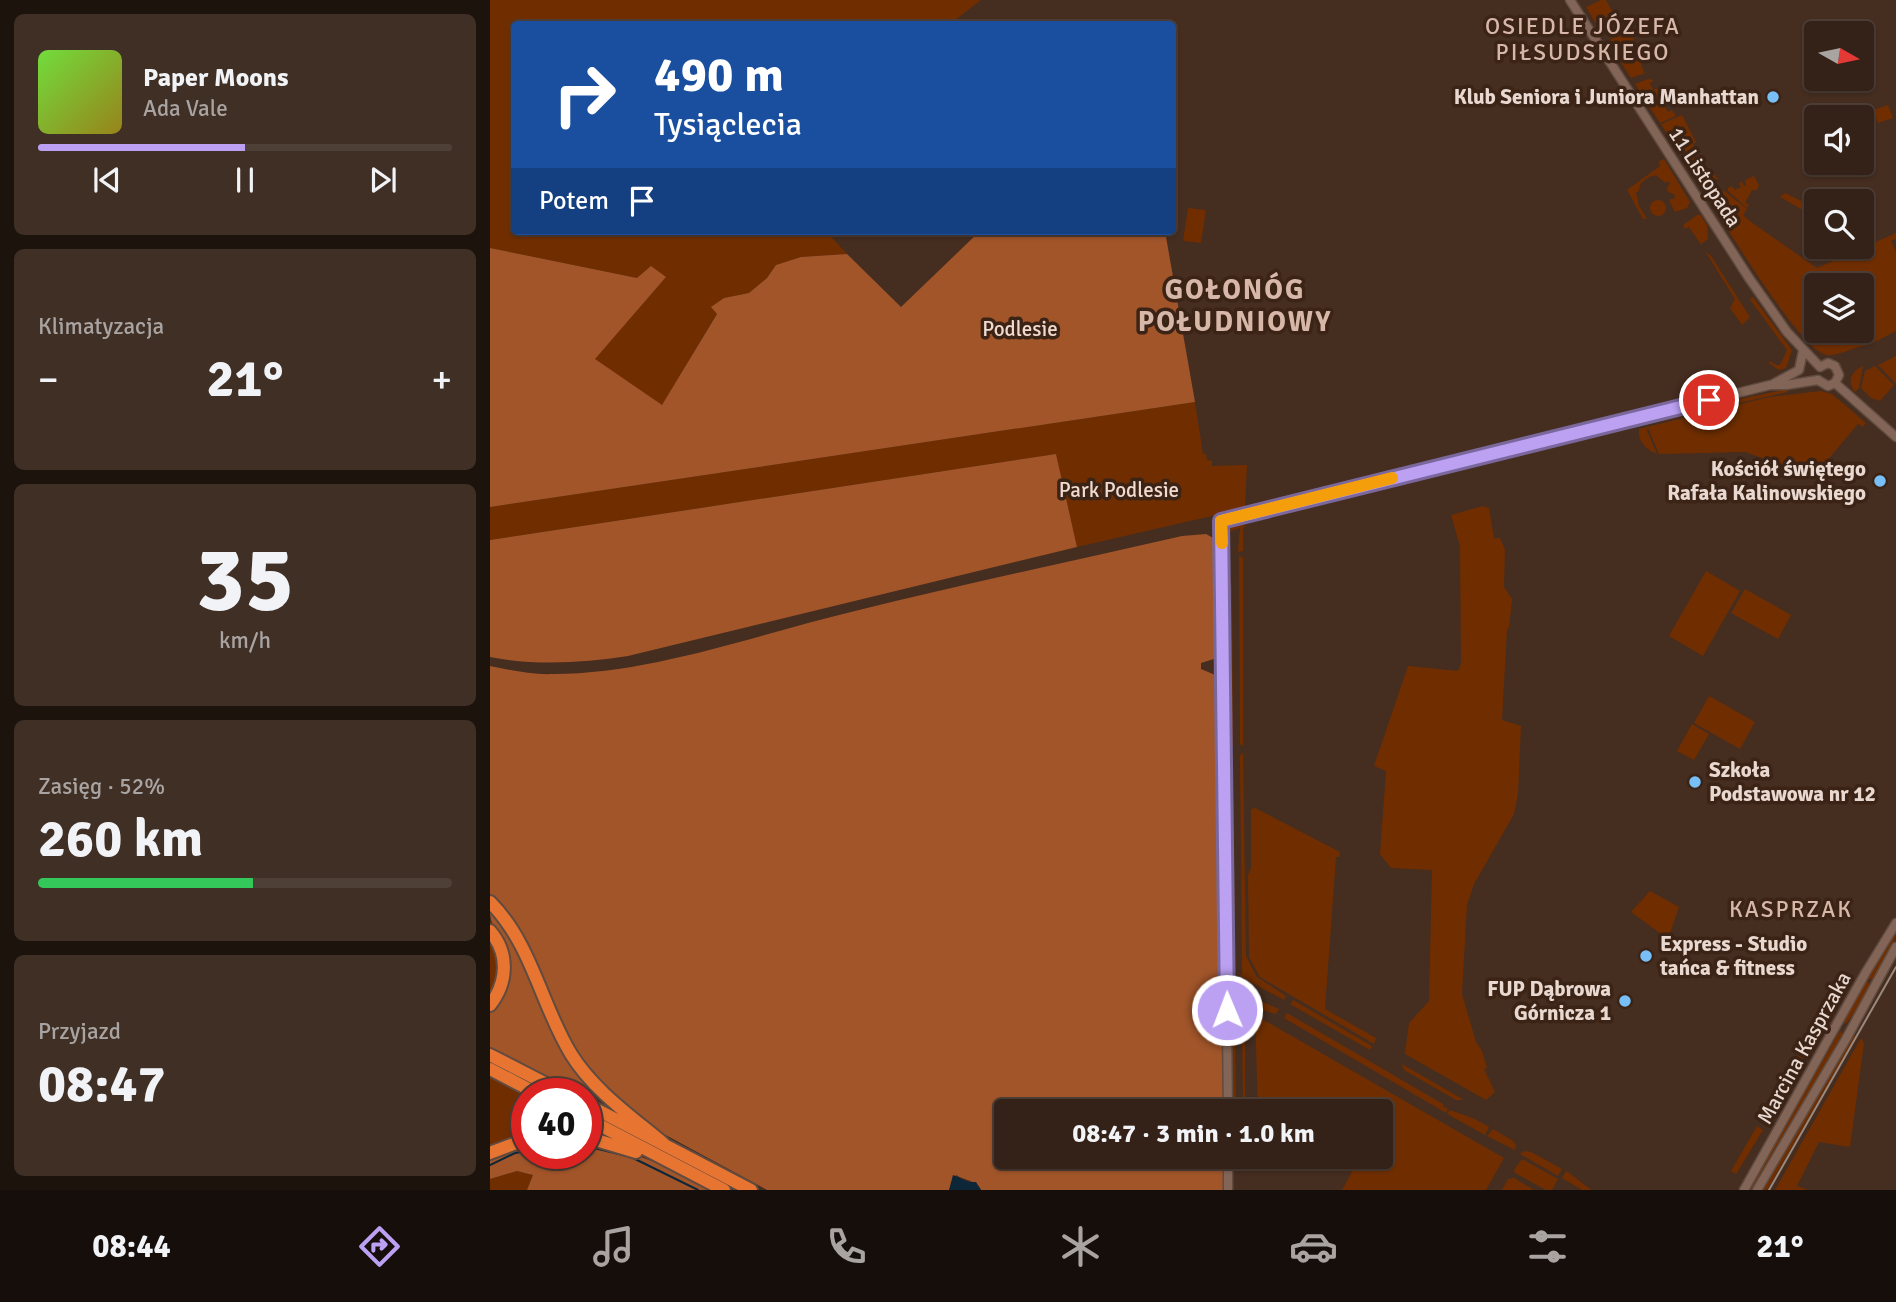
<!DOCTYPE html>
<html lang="pl">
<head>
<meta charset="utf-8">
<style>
	:root { --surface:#342218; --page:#3f2f25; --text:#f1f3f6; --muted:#a9a4a2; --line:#4e3f37; --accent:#bca0f2 }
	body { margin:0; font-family:Signika,sans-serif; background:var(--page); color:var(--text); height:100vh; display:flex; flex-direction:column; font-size:26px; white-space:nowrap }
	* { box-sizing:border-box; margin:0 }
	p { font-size:23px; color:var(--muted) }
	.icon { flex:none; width:38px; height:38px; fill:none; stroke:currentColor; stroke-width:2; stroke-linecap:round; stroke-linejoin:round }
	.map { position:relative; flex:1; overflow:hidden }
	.sheet { display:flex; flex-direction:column; gap:14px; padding:14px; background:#1d130d; width:490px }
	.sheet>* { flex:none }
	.hud { position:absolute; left:21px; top:21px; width:665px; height:214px; border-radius:7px; box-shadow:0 2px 5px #0004,0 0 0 2px var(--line); background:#1a4fa0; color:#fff; overflow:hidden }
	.needle { width:46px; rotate:99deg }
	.tools { position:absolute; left:1314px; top:21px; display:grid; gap:14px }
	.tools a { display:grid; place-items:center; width:70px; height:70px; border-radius:7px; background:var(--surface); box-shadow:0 2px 5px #0004,0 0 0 2px var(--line); font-size:35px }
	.speed { position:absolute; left:21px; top:1078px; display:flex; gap:14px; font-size:35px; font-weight:700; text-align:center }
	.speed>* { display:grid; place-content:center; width:91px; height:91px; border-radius:50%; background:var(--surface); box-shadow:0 2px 5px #0004,0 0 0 2px var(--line); line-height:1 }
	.speed .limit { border:10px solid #d22; background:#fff; color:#111 }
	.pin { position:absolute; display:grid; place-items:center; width:60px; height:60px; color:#fff; margin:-30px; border:4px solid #fff; border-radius:50%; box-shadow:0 2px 7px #0007 }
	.me { position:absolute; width:77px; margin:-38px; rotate:359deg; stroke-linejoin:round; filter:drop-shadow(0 0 5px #0008) }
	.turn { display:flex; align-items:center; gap:24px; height:147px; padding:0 28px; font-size:32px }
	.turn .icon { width:91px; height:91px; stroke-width:2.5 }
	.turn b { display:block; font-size:49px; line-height:60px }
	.then { display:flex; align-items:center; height:66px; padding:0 28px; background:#0003; gap:14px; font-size:26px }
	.big { font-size:52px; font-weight:700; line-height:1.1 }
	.sheet .card { flex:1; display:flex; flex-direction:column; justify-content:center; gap:10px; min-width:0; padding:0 24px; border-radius:10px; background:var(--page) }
	.sheet .dial { align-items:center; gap:0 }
	.dial b { font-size:91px; line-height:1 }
	.song { display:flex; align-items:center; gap:21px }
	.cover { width:84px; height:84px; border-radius:10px; background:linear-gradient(135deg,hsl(100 70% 55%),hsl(50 70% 35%)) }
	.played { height:7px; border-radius:4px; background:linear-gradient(90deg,var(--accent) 50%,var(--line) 50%) }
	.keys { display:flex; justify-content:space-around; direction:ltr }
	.heat { display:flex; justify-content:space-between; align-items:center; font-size:38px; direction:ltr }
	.charge { height:10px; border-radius:5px; background:linear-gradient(90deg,#34c759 52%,var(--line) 0) }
	.trip { position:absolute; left:504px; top:1099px; width:399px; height:70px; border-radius:7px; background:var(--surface); box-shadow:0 2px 5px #0004,0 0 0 2px var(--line); font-weight:700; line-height:70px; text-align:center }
	.menu { display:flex; height:112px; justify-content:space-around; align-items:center; background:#150e0a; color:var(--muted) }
	.menu .icon { width:49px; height:49px }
	.menu .current { color:var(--accent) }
	.menu b { font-size:32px; color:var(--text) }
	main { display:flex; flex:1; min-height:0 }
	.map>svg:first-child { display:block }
	.green { fill:#702e00; fill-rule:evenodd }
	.forest { fill:#a25529 }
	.water { fill:#0d2638 }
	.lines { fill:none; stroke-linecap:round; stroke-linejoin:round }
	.stream { stroke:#0d2638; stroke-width:2 }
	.minor-casing { stroke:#604b40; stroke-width:11 }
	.highway-casing { stroke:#604b40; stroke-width:16 }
	.minor { stroke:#826557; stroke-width:8 }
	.highway { stroke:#e77531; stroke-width:12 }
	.tram { stroke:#9c897e; stroke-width:2 }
	.route-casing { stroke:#7a689d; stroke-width:18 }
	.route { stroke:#bca0f2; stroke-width:12 }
	.slow { stroke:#f59e0b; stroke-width:12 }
	.poi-dot { fill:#78bff7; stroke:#3b2316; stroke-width:2.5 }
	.labels { text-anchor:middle; stroke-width:7; stroke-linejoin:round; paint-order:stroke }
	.poi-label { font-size:21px; font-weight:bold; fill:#e8d8d0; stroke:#3b2316; text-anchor:end }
	.street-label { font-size:21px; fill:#e8d8d0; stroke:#3b2316 }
	.park-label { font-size:21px; fill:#f1dacf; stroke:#3b2316 }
	.neighbourhood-label { font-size:23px; letter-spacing:2px; fill:#d7b7a8; stroke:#3b2316 }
	.district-label { font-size:28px; font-weight:bold; letter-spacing:2px; fill:#d7b7a8; stroke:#3b2316 }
</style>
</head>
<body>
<main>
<section class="sheet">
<div class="card">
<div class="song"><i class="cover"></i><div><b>Paper Moons</b><p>Ada Vale</p></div></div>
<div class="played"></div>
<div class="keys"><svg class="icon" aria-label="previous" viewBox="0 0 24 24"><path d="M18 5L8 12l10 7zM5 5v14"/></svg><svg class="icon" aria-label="pause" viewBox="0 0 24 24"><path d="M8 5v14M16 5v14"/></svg><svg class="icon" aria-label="next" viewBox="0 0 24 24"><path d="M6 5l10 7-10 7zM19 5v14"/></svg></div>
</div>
<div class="card"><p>Klimatyzacja</p>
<div class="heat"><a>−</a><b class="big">21°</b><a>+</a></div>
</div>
<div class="card dial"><b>35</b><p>km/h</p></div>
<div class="card"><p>Zasięg · 52%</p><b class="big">260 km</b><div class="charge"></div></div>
<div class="card"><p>Przyjazd</p><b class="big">08:47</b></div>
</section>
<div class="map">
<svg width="1406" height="1190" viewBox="0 0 1406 1190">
	<rect width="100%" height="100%" fill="#452d20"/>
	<path class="green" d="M0 0H491L460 24H24V231H336L357 254 311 257 286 265 277 278 259 293 234 298 222 307 227 313 172 406 104 359 176 277 147 278 0 248Z
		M1111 0H1116L1131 28 1121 30 1120 28 1109 29 1096 7Z
		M1147 32 1148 34 1143 36 1154 73 1159 72 1141 78 1118 42 1123 38Z
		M1158 79 1164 80 1160 83 1163 90 1168 88 1171 93 1168 96 1178 112 1182 110 1186 116 1170 123 1145 84Z
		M1398 105 1403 118 1388 123 1383 110Z
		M1192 115 1206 142 1203 144 1215 172 1220 171 1228 179 1210 185 1191 156 1197 152 1192 147V150H1187L1171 124Z
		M1174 159 1200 202 1197 208 1185 212 1179 200 1185 198 1184 194 1178 192 1177 187 1180 184 1178 181 1175 183 1166 175 1159 177 1151 183 1148 192H1146L1149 206 1157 219H1153L1137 190 1170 166 1169 161Z
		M1264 176 1269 185 1267 190H1262L1255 203 1259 204 1257 208 1238 191V188L1242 186 1245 190 1251 187 1249 183 1252 182 1254 186 1256 185 1255 180Z
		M1233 190 1257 209 1253 215 1261 222 1327 268 1406 233V239L1401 241 1406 252V331L1383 343 1382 337 1378 338 1379 345C1365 346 1350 356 1337 355 1311 352 1236 226 1219 199ZM1372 285V331H1326V285Z
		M1295 193 1320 205 1318 213 1290 197Z
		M1160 208a8 8 0 1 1 16 0a8 8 0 1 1-16 0Z
		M698 208 716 210 711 243 693 241Z
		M1207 215H1211L1217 225 1218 239 1211 244 1214 249 1199 227 1195 229 1193 225Z
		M1215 251 1221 256 1260 317 1252 325 1240 308 1245 299Z
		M1263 297 1302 350 1296 368 1289 370 1279 363 1280 361 1286 365H1290L1297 350 1264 305 1260 299Z
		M1406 356V384L1388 365Z
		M1373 366 1369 388 1365 392C1356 381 1362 371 1373 366Z
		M1385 366 1404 385 1390 401 1381 398 1371 388 1375 371Z
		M1297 389 1298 392 1226 408 1222 405Z
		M1331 391 1342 394 1376 423 1373 427 1368 424 1324 476 1255 452 1169 454 1158 428 1157 431 1167 454C1156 449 1148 442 1149 429L1279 397Z
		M705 402 713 454H716L717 460 722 461V466L757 465 755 506 752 509 587 547 566 454 0 540V507Z
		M1218 406 1217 410 1173 421 1170 417Z
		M1126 428 1134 430 1051 450 1050 447Z
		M993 506 999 508 1004 538H1010L1015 550 1014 587 1022 599 1019 628 1017 629 1012 720 1031 726 1028 794 1024 814 984 884 977 905 972 994 986 1042 992 1051 997 1068 994 1069 1005 1092 996 1100 915 1054 919 1023 939 1001 942 870 901 868 890 854 896 771 884 766 918 666 968 671 971 664 970 546 961 515Z
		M750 523 756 526 753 528V551L748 552 750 528 738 532V553L736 552C736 539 735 526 750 523Z
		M749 556 753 557V746L750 744Z
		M737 557 742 588 743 745 741 747 738 744Z
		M1216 571 1250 591 1213 656 1179 636Z
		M1255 589 1301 615 1288 639 1241 613Z
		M1219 696 1265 722 1250 749 1204 723Z
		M1202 724 1219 734 1204 760 1187 751Z
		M753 752 756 956 767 977 796 996 794 1000C782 993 744 975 740 966L738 754 740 753 743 755 745 972 752 974 750 756Z
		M765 808 850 852 849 857H846L835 1009 886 1038 884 1044 770 977 759 957 758 875 761 868V809Z
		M1160 891 1189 907 1178 939 1141 912Z
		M1406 931C1406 950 1386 963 1386 982L1376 977Z
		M0 936 11 966 0 999Z
		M1374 980 1384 986 1356 1024 1354 1022 1373 987Z
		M755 995 789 1009 786 1014 765 1008 757 1013 755 1017V1111H753L752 1013H745L746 1111H741L740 1010 744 999Z
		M803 1000 882 1046 880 1050 800 1004Z
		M797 1013 953 1104V1106L958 1109 956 1113 794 1018Z
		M765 1015 1014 1158 996 1190H852L862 1172 833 1157H891V1111H768Z
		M1350 1031 1353 1034 1263 1190H1258Z
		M1362 1034 1365 1036V1037L1277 1190H1271Z
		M1371 1038 1374 1043 1360 1147 1329 1142 1307 1186 1318 1190H1285Z
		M1317 1039 1323 1042 1305 1071 1300 1068Z
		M912 1064 974 1100H966L914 1070Z
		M1299 1070 1305 1074 1287 1103 1282 1100Z
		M0 1075 37 1094V1136L0 1148Z
		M960 1110 985 1119 999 1127 995 1135 957 1114Z
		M1267 1126 1273 1130 1246 1174 1241 1171Z
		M1003 1129 1023 1141 1026 1145 1025 1150 997 1136Z
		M1034 1151 1041 1152 1072 1169 1068 1176 1030 1154Z
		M1032 1159 1068 1179 1062 1190H1056L1025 1173 1024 1170Z
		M27 1171 43 1175 37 1190H0V1179Z
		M1076 1171C1086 1177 1092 1184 1102 1190H1092L1072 1178Z
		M1024 1178 1044 1190H1012L1018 1179Z"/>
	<path class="forest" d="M490 231H675L705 402 0 507V248L147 278 161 266 176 277 105 359 172 405 227 314 221 307 234 298 259 293 277 278 286 265 311 257 357 254 411 307Z
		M566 454 587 547 138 656C92 663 46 666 0 657V540Z
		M716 534 727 540 729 546 730 657 711 663V669L730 677 734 1111H516V1157H734V1190H491C487 1180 475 1181 466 1175L459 1190H277L159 1126 102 1074 77 1036 0 897V666C21 670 42 675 63 674 162 674 268 634 365 611 473 584 583 561 692 536Z
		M0 911 12 923 99 1084 96 1097V1094H86L0 1048C0 1036 0 1021 0 1010 5 992 22 980 20 960 17 938 0 932 0 911Z
		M96 1140C143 1152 181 1167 224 1190H37L43 1175 27 1171 0 1179V1158L37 1144V1153H96Z"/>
	<path class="water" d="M463 1175 479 1182H486L491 1190H459Z"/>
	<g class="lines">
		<path class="stream" d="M96 1146 141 1157 208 1190
			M0 1165 25 1153 37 1151"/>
		<g class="minor-casing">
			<path id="minor" d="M1080 0 1259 278 1297 332 1330 367
				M1330 367 1338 363 1345 366 1349 375 1345 383
				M1328 380 1338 386 1345 383
				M1345 383 1406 437
				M1283 384 1309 370 1313 351
				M738 1111 731 521 1280 385H1296L1328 380
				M738 1157V1190
				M1254 1190 1376 972 1406 923
				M1267 1190 1356 1039 1406 947"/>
		</g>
		<g class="highway-casing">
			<path id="highway" d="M0 902C42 944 51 1005 81 1054 103 1090 142 1117 174 1144
				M0 931C19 953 18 982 0 1005
				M0 1055 76 1094
				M0 1069 48 1094
				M96 1104 261 1190
				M96 1118 234 1190
				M96 1137 146 1152
				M0 1153 37 1139"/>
		</g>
		<use href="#minor" class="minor"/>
		<use href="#highway" class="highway"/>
		<path class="tram" d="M1279 1190 1406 967"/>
	</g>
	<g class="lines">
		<g class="route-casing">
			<path id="route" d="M737 1010 731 521 1219 400"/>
		</g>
		<use href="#route" class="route"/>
		<path class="slow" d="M732 543 731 521 902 478"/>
	</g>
	<g class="poi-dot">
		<circle cx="1283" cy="97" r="7"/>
		<circle cx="1390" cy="481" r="7"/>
		<circle cx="1205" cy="782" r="7"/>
		<circle cx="1156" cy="956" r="7"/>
		<circle cx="1135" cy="1001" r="7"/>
	</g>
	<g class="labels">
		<g class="poi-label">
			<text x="1269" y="104">Klub Seniora i Juniora Manhattan</text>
			<text x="1376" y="476">Kościół świętego<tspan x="1376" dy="24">Rafała Kalinowskiego</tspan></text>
			<text x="1219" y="777" text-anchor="start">Szkoła<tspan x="1219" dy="24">Podstawowa nr 12</tspan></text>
			<text x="1170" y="951" text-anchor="start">Express - Studio<tspan x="1170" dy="24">tańca &amp; fitness</tspan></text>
			<text x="1121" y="996">FUP Dąbrowa<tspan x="1121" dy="24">Górnicza 1</tspan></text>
		</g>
		<g class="street-label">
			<text transform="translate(1215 177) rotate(57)" y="7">11 Listopada</text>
			<text transform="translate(1314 1048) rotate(-61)" y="7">Marcina Kasprzaka</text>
		</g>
		<g class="park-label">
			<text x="530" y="336">Podlesie</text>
			<text x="629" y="497">Park Podlesie</text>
		</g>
		<g class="neighbourhood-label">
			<text x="1093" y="34">OSIEDLE JÓZEFA<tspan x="1093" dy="26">PIŁSUDSKIEGO</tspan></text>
			<text x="1301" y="917">KASPRZAK</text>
		</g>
		<g class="district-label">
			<text x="745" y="299">GOŁONÓG<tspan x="745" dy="32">POŁUDNIOWY</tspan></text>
		</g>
	</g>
</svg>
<div class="tools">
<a><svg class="needle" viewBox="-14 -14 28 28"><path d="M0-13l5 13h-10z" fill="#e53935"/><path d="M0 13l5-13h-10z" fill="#a9a4a2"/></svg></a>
<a><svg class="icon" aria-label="sound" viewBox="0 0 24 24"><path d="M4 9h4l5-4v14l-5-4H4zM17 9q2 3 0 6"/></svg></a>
<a><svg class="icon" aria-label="search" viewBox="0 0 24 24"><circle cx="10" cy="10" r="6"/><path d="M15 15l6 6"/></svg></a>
<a><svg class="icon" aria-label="layers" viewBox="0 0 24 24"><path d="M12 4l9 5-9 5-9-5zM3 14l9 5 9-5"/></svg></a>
</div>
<div class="speed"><div class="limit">40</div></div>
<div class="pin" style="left:1219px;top:400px;background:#d93025"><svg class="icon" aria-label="arrive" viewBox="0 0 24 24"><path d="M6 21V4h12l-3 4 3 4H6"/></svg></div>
<svg class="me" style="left:737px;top:1010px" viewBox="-20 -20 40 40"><circle r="17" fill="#bca0f2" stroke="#fff" stroke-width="3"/><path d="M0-11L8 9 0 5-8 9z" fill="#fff"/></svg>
<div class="trip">08:47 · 3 min · 1.0 km</div>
<div class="hud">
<div class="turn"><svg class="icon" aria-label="right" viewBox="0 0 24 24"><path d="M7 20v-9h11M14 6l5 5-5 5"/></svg><div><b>490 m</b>Tysiąclecia</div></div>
<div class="then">Potem<svg class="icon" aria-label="arrive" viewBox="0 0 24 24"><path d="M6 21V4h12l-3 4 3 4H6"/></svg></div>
</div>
</div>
</main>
<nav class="menu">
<b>08:44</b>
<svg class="icon current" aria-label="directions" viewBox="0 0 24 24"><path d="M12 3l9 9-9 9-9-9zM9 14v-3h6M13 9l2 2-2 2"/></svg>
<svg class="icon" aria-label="music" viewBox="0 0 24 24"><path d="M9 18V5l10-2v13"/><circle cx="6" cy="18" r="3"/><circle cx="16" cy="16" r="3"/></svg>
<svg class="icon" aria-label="phone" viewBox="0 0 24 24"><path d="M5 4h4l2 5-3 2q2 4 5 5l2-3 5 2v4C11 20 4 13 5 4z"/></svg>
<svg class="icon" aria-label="climate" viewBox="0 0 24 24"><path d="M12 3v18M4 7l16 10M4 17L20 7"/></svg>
<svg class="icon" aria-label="car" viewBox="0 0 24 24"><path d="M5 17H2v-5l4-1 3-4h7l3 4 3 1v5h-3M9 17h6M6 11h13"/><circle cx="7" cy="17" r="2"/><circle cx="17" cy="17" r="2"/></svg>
<svg class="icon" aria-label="filters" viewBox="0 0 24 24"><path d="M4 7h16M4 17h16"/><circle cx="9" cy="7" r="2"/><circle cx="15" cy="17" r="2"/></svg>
<b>21°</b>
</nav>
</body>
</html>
